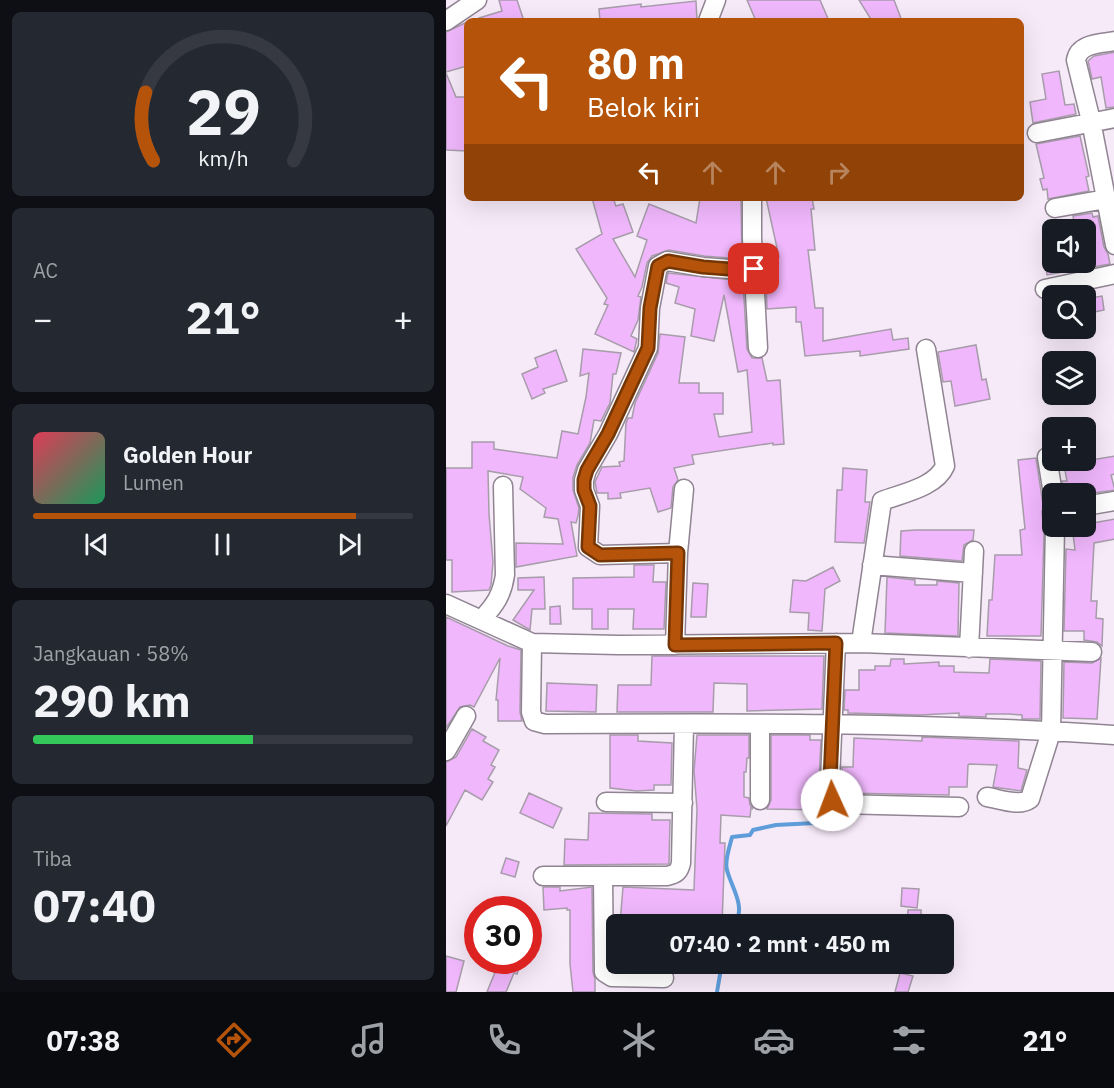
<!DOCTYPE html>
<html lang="id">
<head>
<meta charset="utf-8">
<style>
	:root { --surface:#171b24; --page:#242831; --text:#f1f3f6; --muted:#9ea1a6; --line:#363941; --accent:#b45309 }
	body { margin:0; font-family:"IBM Plex Sans",sans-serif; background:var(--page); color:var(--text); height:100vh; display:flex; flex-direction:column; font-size:22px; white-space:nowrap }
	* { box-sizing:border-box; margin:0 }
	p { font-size:20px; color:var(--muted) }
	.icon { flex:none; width:33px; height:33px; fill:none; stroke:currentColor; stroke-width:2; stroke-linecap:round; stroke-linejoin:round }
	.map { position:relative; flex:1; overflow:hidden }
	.drawer { display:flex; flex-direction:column; gap:12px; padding:12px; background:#0d0f14; width:446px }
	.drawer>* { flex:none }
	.hud { position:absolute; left:18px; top:18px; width:560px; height:183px; border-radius:9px; box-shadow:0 6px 24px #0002; background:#b45309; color:#fff; overflow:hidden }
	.fabs { position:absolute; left:596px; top:219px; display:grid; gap:12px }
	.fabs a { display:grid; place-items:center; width:54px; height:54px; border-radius:9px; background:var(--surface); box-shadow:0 6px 24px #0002; font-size:30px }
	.speed { position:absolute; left:18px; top:896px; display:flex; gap:12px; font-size:30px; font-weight:700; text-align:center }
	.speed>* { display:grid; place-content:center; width:78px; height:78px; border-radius:50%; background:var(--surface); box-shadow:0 6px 24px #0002; line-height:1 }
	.speed .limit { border:9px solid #d22; background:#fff; color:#111 }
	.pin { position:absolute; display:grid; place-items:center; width:51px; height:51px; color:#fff; margin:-26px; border-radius:12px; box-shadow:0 3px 9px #0006 }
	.me { position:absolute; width:66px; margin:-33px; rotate:358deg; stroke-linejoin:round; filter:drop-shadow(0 0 4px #0008) }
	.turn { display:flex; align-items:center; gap:21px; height:126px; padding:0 24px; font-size:27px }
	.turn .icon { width:78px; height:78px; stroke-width:2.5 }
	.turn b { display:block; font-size:42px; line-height:51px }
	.lanes { display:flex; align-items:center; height:57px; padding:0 24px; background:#0003; justify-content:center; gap:30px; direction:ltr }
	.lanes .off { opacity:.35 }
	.big { font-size:45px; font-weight:700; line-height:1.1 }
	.drawer .widget { flex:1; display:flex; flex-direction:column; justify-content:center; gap:9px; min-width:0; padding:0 21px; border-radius:9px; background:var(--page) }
	.drawer .dial { align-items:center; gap:0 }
	.dial svg { height:156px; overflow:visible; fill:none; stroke:var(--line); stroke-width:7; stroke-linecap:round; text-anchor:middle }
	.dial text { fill:var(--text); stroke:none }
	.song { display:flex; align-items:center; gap:18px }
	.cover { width:72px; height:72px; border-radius:9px; background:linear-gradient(135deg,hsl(350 70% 55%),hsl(150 70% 35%)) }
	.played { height:6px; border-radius:3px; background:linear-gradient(90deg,var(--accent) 85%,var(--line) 85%) }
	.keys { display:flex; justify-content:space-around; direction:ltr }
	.heat { display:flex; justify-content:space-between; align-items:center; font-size:33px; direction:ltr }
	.charge { height:9px; border-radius:4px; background:linear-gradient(90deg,#34c759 58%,var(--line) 0) }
	.trip { position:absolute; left:160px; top:914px; width:348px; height:60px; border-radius:9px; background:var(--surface); box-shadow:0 6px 24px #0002; font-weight:700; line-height:60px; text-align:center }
	.menu { display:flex; height:96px; justify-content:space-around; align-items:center; background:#090b0e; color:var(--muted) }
	.menu .icon { width:42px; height:42px }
	.menu .on { color:var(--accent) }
	.menu b { font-size:27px; color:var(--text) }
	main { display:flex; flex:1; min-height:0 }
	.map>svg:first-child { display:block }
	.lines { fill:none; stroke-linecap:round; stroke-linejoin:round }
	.stream { stroke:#5e9dda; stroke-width:4 }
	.building { fill:#f0b7fc; stroke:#a79caa; stroke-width:1.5 }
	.minor-casing { stroke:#908492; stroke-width:21 }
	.minor { stroke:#fff; stroke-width:18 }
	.route-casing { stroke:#753606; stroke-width:15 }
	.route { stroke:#b45309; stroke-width:10 }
</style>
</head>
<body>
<main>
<section class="drawer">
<div class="widget dial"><svg viewBox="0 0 100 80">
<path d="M14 69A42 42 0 1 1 86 69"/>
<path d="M14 69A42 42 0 0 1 10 34" stroke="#b45309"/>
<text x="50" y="56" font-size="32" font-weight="700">29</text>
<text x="50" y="72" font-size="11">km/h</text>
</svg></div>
<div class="widget"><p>AC</p>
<div class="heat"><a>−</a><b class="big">21°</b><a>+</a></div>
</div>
<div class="widget">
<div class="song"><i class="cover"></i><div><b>Golden Hour</b><p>Lumen</p></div></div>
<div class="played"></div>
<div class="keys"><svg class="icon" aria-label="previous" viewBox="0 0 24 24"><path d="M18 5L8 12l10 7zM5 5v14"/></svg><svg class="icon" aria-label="pause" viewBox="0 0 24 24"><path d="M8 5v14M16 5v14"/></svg><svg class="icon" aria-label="next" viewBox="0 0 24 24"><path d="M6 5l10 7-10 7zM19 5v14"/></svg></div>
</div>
<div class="widget"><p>Jangkauan · 58%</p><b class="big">290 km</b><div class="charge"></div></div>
<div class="widget"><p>Tiba</p><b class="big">07:40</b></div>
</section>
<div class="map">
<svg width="669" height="992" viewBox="0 0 669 992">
	<rect width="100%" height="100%" fill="#f6e9f8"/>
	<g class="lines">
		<path class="stream" d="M290 924C299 904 286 889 281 870 278 861 284 846 286 837L304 835 307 830 330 825 369 823
			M271 992 276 963"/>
	</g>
	<path class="building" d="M53 0H71L78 21H34L33 18 56 11Z
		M301 0H374L383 21H310Z
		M413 0H448L456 21H426Z
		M250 1 251 21H154L153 9 195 4V7Z
		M21 22V66L0 72V32Z
		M669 52V107L660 108 655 77 646 79 642 61 648 56Z
		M613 71 619 105 628 104 630 114 587 123 584 102 600 99 596 74Z
		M0 73 10 97H21V151L0 150Z
		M634 136 643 176 640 177 643 191 602 199 601 189 597 190 594 179 598 178 590 144Z
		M146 198H167L170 206 177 204 187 232 167 239 189 277 201 240 191 236 203 204 250 223 254 198H295L296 259 258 256 223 250 206 256 201 263 196 287 192 296 195 297 192 320 185 336 191 339 188 352 149 334 162 305 158 304 161 298 130 249 156 234Z
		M320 198H366L368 209H365L369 250H362L369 308H377V341L445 329 447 340 462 338 463 349 414 356V351L359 356 355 322H350V307L321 309 320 285 332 284 329 257H333Z
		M646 213 647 217 652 216 658 247 662 254 664 264 601 275 599 262H639V268V230H629L627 216Z
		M222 273 297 281 301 349 306 358H316L321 381 334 380 338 444 327 445V443L246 455 248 464 228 468 232 480 227 487 225 508 212 512 204 488 174 493 175 498 162 499V493H151L149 482 156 467 174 466 173 462 178 461 180 423 182 418H186L189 403 212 353 214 334 239 337 233 383H253V393H277V414H268L273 437 306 432 301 370 292 372 278 295 268 341 245 336 249 309 229 303 233 287 220 283Z
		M656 296 658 310 639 314V299Z
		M530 345 536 380 540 379 544 399 509 406 505 381 497 382 492 352Z
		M137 349 175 353 170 374H167L164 403 155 421 148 420 144 443 131 465 127 477V490L133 508 132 516 130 523 125 522 131 556 70 567V543L117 544 112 519 98 517 100 508 74 489 77 477 42 471 43 514 47 562 45 585 43 590 6 592V560H0V468H26V442H48V449L111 458 116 431 132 434 140 397 143 373 134 376Z
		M110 350 121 381 97 389 99 393 86 399 76 374 92 367 89 358Z
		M669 456V474L665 475 669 490 640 494H618L616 481H621L617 460H645Z
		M590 458 598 511H596L598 535 595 636H541L543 600H546L549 555H576L574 530 579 529 572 460Z
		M397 468 421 470 419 502H424L418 543 389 542 391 490H396Z
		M669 519V539L648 543 645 601H651L650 618 657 619 656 646 651 642 638 640V631H618L620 549 629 550 626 526H639L641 524Z
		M470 530H528L527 540 518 545 516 561 454 556 455 531Z
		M188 565H208L207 582H220L218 629H187L188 609H162V629H146V609H127V578L188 577Z
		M387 567 394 581 379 589 376 631 362 630 363 613 344 612 347 580 360 581Z
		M98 577 99 609H86L84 630 67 620 88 590H72V578Z
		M441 577 469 580V585H491V581L513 583 512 636 439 633Z
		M247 583 262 584 260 617H245Z
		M114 606 115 624H104V607Z
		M0 617 62 646 75 650 74 712 76 721H52V700H50L54 658 28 707 24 705 14 707 0 728Z
		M206 656H378L376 709 301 711V684L268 683 267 712H171L172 685H205Z
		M655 658 651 719 617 718 618 662 646 663Z
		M445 659H458V664L493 662V666H508V672L543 673 544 659 595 661 594 719H576V715L563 714H540V717L513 716V713L474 715 402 713V710H398L399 690H413V670H429V666H444Z
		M101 683 151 685 150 712 100 711Z
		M26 729 40 737 37 741 53 750 45 765 49 767 42 779 47 782 36 800 19 790 0 826V762L10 757Z
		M164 735H192V741L226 743 225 785H208V790L191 791 164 788Z
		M251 735H303V758H301L300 772H298V797L303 798 304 805 307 809 305 808 304 817 275 815 274 843H279L276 924H174L177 887 248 890 251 809 248 771Z
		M325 735H364V740H375L373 782 375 801 378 810 321 809 325 800Z
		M476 737 573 741 572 768 581 770 575 791 547 787 551 765 523 764 522 765 521 787H503V795L397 793 396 767H407L408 738 476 741Z
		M83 793 116 808 107 828 74 813Z
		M143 813 206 814V820H224L223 864 118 865 119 839 142 840Z
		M60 858 73 862 69 877 55 873Z
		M97 887H114V891L146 887 147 972 149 979V992H127L124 964V910H121V908L98 910Z
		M456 888 473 889 471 908 455 906Z
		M462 910H475V924H461Z
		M0 956 18 961 10 992H0Z
		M54 960H76L71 974 68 973 60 992H41Z
		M454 973 467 976 462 992H449Z"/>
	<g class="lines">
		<g class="minor-casing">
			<path id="minor" d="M0 21 31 0
				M262 21 270 0
				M669 41C654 44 633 43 630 60L645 121 669 245
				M591 133 669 118
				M306 198V238L312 348
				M609 208 660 199
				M599 289 669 274
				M601 457 607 494
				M639 506 669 501
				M232 553 154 555 142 547 144 506 138 490V480L141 470 162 434 202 348 204 308 212 266 221 261 257 267 296 270 308 269
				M426 565 527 573
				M0 604 86 643 172 645 415 643 646 652
				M36 619C49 605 56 595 59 575L57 486
				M86 643 85 712 88 721 99 724C289 723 479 722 669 735
				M390 643 384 781 386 800 393 804 513 807
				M415 643 436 501C457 493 490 487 499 466L480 349
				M229 645 232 553 238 489
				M523 648 528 551
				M0 751 20 716
				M541 797C554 799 573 807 584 799L605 732 609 526
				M314 800V724
				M160 802 237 803
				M97 876H221C230 874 233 872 235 863L238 724
				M157 876 158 972 166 977 218 978"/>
		</g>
		<use href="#minor" class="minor"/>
	</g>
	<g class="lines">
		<g class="route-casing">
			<path id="route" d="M308 269 296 270 257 267 222 261 212 266 204 308 202 348 162 434 141 470 138 480V490L144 506 142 547 154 555 232 553 229 645 390 643 384 781 386 800"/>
		</g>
		<use href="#route" class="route"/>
	</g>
</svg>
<div class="fabs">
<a><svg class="icon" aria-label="sound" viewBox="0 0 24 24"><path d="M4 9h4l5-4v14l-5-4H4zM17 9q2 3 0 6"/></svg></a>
<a><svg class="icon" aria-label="search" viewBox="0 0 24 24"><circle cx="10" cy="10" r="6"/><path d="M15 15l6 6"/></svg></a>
<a><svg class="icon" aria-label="layers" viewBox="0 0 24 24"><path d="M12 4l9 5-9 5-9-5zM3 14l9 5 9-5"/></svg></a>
<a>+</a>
<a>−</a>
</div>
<div class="speed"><div class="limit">30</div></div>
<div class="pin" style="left:308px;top:269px;background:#d93025"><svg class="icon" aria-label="arrive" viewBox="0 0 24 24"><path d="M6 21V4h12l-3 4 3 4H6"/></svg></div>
<svg class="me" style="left:386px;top:800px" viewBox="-20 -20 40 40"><circle r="19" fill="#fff"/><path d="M0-13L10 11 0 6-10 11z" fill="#b45309"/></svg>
<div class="trip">07:40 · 2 mnt · 450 m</div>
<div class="hud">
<div class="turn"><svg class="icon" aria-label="left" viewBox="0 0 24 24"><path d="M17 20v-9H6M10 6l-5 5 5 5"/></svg><div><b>80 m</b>Belok kiri</div></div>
<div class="lanes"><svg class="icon" aria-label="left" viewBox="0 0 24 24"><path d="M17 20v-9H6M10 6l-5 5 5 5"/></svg><svg class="icon off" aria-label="ahead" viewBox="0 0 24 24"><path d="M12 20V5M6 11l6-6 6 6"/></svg><svg class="icon off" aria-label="ahead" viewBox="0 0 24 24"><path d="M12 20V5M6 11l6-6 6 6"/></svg><svg class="icon off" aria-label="right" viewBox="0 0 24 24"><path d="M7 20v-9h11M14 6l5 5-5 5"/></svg></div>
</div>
</div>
</main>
<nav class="menu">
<b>07:38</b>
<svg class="icon on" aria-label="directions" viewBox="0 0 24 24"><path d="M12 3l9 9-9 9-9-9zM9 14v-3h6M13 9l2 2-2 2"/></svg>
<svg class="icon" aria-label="music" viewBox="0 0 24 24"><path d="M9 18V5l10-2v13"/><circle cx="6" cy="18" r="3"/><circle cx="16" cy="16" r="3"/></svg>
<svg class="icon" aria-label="phone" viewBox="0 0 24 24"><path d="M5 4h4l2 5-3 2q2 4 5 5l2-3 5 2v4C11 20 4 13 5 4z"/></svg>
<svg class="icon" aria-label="climate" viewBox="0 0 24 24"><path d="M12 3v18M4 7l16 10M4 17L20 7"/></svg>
<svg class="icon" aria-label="car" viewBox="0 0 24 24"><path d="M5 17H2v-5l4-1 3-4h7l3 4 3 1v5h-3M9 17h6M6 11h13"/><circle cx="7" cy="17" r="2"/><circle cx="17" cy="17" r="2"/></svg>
<svg class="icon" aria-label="filters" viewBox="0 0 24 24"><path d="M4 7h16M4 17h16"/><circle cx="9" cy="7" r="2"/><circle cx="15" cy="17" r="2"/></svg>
<b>21°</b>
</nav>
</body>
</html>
